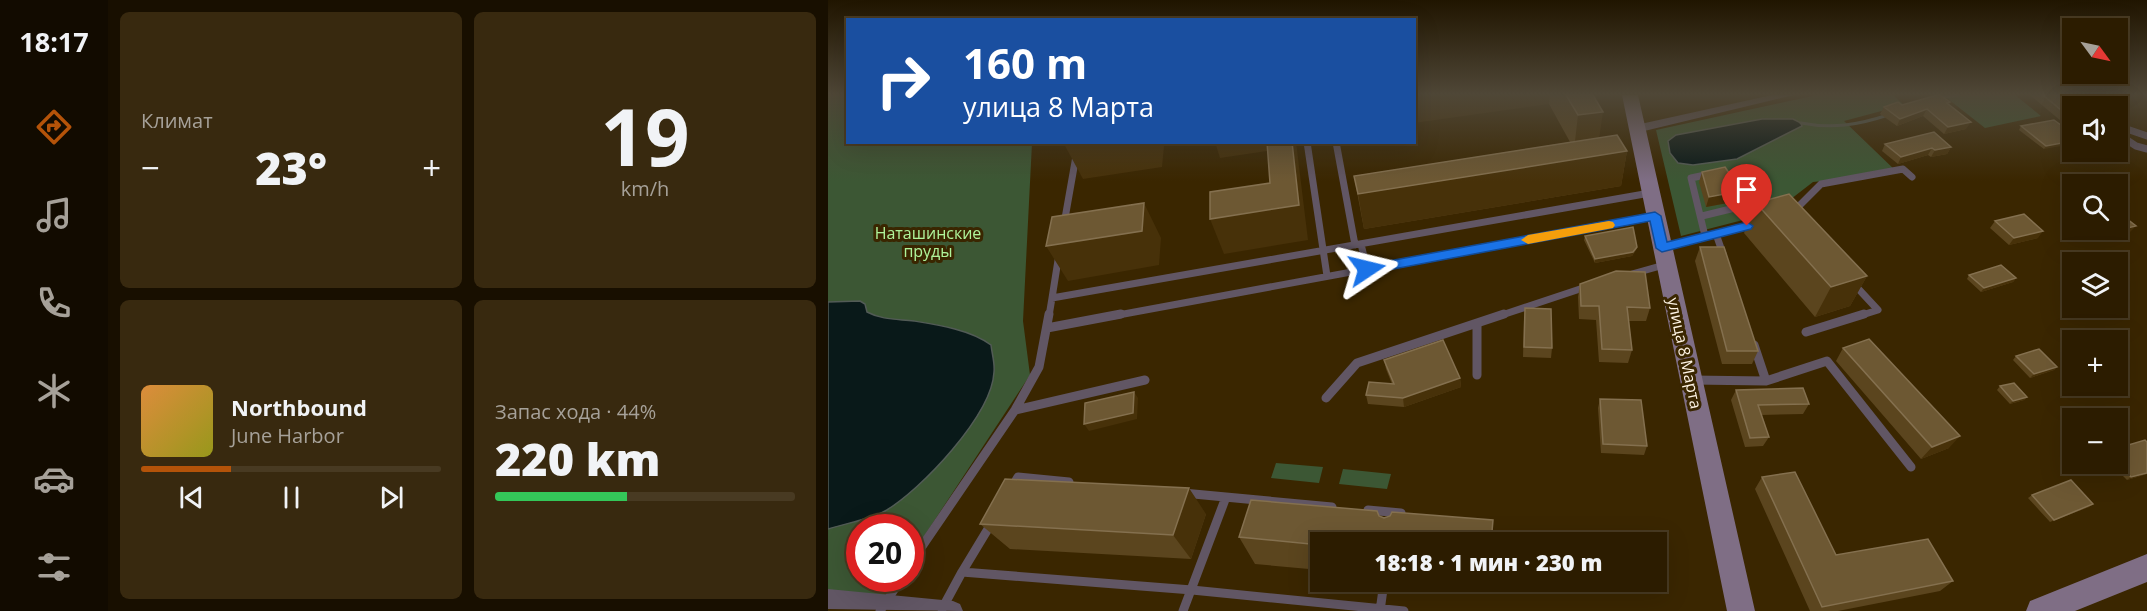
<!DOCTYPE html>
<html lang="ru">
<head>
<meta charset="utf-8">
<style>
	:root { --surface:#2c1c00; --page:#38290f; --text:#f1f3f6; --muted:#a6a199; --line:#483a22; --accent:#b45309 }
	body { margin:0; font-family:"Open Sans",sans-serif; background:var(--page); color:var(--text); height:100vh; display:flex; flex-direction:column; font-size:22px; white-space:nowrap }
	* { box-sizing:border-box; margin:0 }
	p { font-size:20px; color:var(--muted) }
	.icon { flex:none; width:33px; height:33px; fill:none; stroke:currentColor; stroke-width:2; stroke-linecap:round; stroke-linejoin:round }
	.map { position:relative; flex:1; overflow:hidden }
	.sheet { display:flex; flex-direction:column; gap:12px; padding:12px; background:#180f00; width:720px }
	.sheet>* { flex:none }
	.top-card { position:absolute; left:18px; top:18px; width:570px; height:126px; border-radius:0px; box-shadow:0 6px 24px #0002,0 0 0 2px var(--line); background:#1a4fa0; color:#fff; overflow:hidden }
	.needle { width:39px; rotate:123deg }
	.buttons { position:absolute; left:1234px; top:18px; display:grid; gap:12px }
	.buttons a { display:grid; place-items:center; width:66px; height:66px; border-radius:0px; background:var(--surface); box-shadow:0 6px 24px #0002,0 0 0 2px var(--line); font-size:30px }
	.speed { position:absolute; left:18px; top:514px; display:flex; gap:12px; font-size:30px; font-weight:700; text-align:center }
	.speed>* { display:grid; place-content:center; width:78px; height:78px; border-radius:50%; background:var(--surface); box-shadow:0 6px 24px #0002,0 0 0 2px var(--line); line-height:1 }
	.speed .limit { border:9px solid #d22; background:#fff; color:#111 }
	.pin { position:absolute; display:grid; place-items:center; width:51px; height:51px; color:#fff; margin:-62px -26px; border-radius:50% 50% 50% 0; rotate:-45deg; box-shadow:0 0 6px #0007 }
	.pin .icon { rotate:45deg }
	.me { position:absolute; width:66px; margin:-33px; rotate:80deg; stroke-linejoin:round; filter:drop-shadow(0 0 4px #0008) }
	.turn { display:flex; align-items:center; gap:21px; height:126px; padding:0 18px; font-size:27px }
	.turn .icon { width:78px; height:78px; stroke-width:2.5 }
	.turn b { display:block; font-size:42px; line-height:51px }
	.big { font-size:45px; font-weight:800; line-height:1.1 }
	.sheet .tile { flex:1; display:flex; flex-direction:column; justify-content:center; gap:9px; min-width:0; padding:0 21px; border-radius:9px; background:var(--page) }
	.sheet .dial { align-items:center; gap:0 }
	.dial b { font-size:78px; line-height:1 }
	.song { display:flex; align-items:center; gap:18px }
	.cover { width:72px; height:72px; border-radius:9px; background:linear-gradient(135deg,hsl(30 70% 55%),hsl(60 70% 35%)) }
	.played { height:6px; border-radius:3px; background:linear-gradient(90deg,var(--accent) 30%,var(--line) 30%) }
	.keys { display:flex; justify-content:space-around; direction:ltr }
	.heat { display:flex; justify-content:space-between; align-items:center; font-size:33px; direction:ltr }
	.charge { height:9px; border-radius:4px; background:linear-gradient(90deg,#34c759 44%,var(--line) 0) }
	.sheet .tiles { flex:1; display:grid; gap:12px; grid-template-columns:repeat(2,1fr) }
	.trip { position:absolute; left:482px; top:532px; width:357px; height:60px; border-radius:0px; background:var(--surface); box-shadow:0 6px 24px #0002,0 0 0 2px var(--line); font-weight:800; line-height:60px; text-align:center }
	main { display:flex; flex:1; min-height:0 }
	.menu { display:flex; flex-direction:column; width:108px; justify-content:space-around; align-items:center; background:#120b00; color:var(--muted) }
	.menu .icon { width:42px; height:42px }
	.menu .current { color:var(--accent) }
	.menu b { font-size:27px; color:var(--text) }
	.map>svg:first-child { display:block }
	.green { fill:#3c5734 }
	.water { fill:#091919; stroke:#525b56; stroke-width:1.5 }
	.lines { fill:none; stroke-linecap:round; stroke-linejoin:round }
	.stream { stroke:#525b56; stroke-width:3 }
	.lane-far1 { stroke:#615664; stroke-width:7 }
	.lane { stroke:#615664; stroke-width:9 }
	.street { fill:#615664; fill-rule:evenodd }
	.secondary { fill:#7f6e85; fill-rule:evenodd }
	.wall { fill:#5b451e }
	.shaded-wall { fill:#473109 }
	.building { fill:#6d5833; stroke:#84704f; stroke-width:1.5 }
	.route { fill:#1a73e8; stroke:#114b97; stroke-width:1.5 }
	.slow { fill:#f59e0b }
	.labels { text-anchor:middle; stroke-width:6; stroke-linejoin:round; paint-order:stroke }
	.park-label { font-size:16px; fill:#aff49a; stroke:#3a2600 }
	.street-label { font-size:16px; fill:#fef4e4; stroke:#3a2600 }
</style>
</head>
<body>
<main>
<nav class="menu">
<b>18:17</b>
<svg class="icon current" aria-label="directions" viewBox="0 0 24 24"><path d="M12 3l9 9-9 9-9-9zM9 14v-3h6M13 9l2 2-2 2"/></svg>
<svg class="icon" aria-label="music" viewBox="0 0 24 24"><path d="M9 18V5l10-2v13"/><circle cx="6" cy="18" r="3"/><circle cx="16" cy="16" r="3"/></svg>
<svg class="icon" aria-label="phone" viewBox="0 0 24 24"><path d="M5 4h4l2 5-3 2q2 4 5 5l2-3 5 2v4C11 20 4 13 5 4z"/></svg>
<svg class="icon" aria-label="climate" viewBox="0 0 24 24"><path d="M12 3v18M4 7l16 10M4 17L20 7"/></svg>
<svg class="icon" aria-label="car" viewBox="0 0 24 24"><path d="M5 17H2v-5l4-1 3-4h7l3 4 3 1v5h-3M9 17h6M6 11h13"/><circle cx="7" cy="17" r="2"/><circle cx="17" cy="17" r="2"/></svg>
<svg class="icon" aria-label="filters" viewBox="0 0 24 24"><path d="M4 7h16M4 17h16"/><circle cx="9" cy="7" r="2"/><circle cx="15" cy="17" r="2"/></svg>
</nav>
<section class="sheet">
<div class="tiles">
<div class="tile"><p>Климат</p>
<div class="heat"><a>−</a><b class="big">23°</b><a>+</a></div>
</div>
<div class="tile dial"><b>19</b><p>km/h</p></div>
<div class="tile">
<div class="song"><i class="cover"></i><div><b>Northbound</b><p>June Harbor</p></div></div>
<div class="played"></div>
<div class="keys"><svg class="icon" aria-label="previous" viewBox="0 0 24 24"><path d="M18 5L8 12l10 7zM5 5v14"/></svg><svg class="icon" aria-label="pause" viewBox="0 0 24 24"><path d="M8 5v14M16 5v14"/></svg><svg class="icon" aria-label="next" viewBox="0 0 24 24"><path d="M6 5l10 7-10 7zM19 5v14"/></svg></div>
</div>
<div class="tile"><p>Запас хода · 44%</p><b class="big">220 km</b><div class="charge"></div></div>
</div>
</section>
<div class="map">
<svg width="1319" height="611" viewBox="0 0 1319 611">
	<rect width="100%" height="100%" fill="#3a2600"/>
	<path class="green" d="M0 95H19L20 142 204 143 195 321 202 375 83 556 82 528H32V579H67L55 598 0 592Z
		M989 95H1065L1076 105 1016 121 1070 173 985 182 946 212 853 236 828 130Z
		M1115 95H1187L1213 116 1157 128Z
		M448 463 495 467 491 483 443 478Z
		M515 469 563 474 559 489 511 484Z"/>
	<path class="water" d="M934 119H965L973 123 974 126 909 159 865 165 850 163 842 153 840 141 848 135Z
		M32 301 37 304 39 312C54 320 69 319 86 321 111 325 143 330 163 345 164 354 167 363 166 372 164 415 93 490 57 511 41 520 18 523 0 529V302Z"/>
	<g class="lines">
		<path class="stream" d="M1110 98 1130 95
			M973 123C1004 129 1030 125 1060 115"/>
		<path class="lane-far1" d="M1240 95 1255 106
			M1290 126 1319 136
			M1290 134 1308 146 1319 149
			M479 142 499 276
			M508 142 527 245
			M965 212 993 184 1075 169 1084 177
			M874 216 919 205 906 187
			M236 224 248 156
			M888 234 895 254
			M877 236 863 178 882 174
			M533 244 539 269
			M835 247 928 224
			M231 254 224 298 822 193
			M804 274 836 265
			M1024 282 1050 310 1031 316
			M221 316 224 298
			M285 316 827 216
			M671 316 758 287"/>
		<path class="lane" d="M649 324V375
			M219 328 293 314
			M978 332 1036 314
			M926 345 938 381
			M864 380 938 381 999 361 1083 467
			M498 398 529 363 676 314
			M187 410 317 380
			M184 487 190 477 241 482
			M355 493 504 507
			M540 510 573 513
			M82 564 187 410 211 367 221 314
			M134 572 163 524
			M114 609 134 572 364 590 576 611
			M52 611 73 579
			M355 611 398 497
			M552 611 556 582"/>
		<path class="street" d="M944 95H966L808 133 802 129 808 125Z
			M0 589 125 601 132 604 135 611 0 609Z"/>
		<path class="secondary" d="M794 95H810L927 611H899Z
			M1319 554V582L1247 611H1198L1202 601Z"/>
	</g>
	<path class="wall" d="M586 95H765L771 138 799 151 793 186 536 229 526 176 742 142 721 104Z
		M1202 95H1236L1251 106 1245 125 1239 126Z
		M1122 102 1121 105 1138 129 1116 134 1095 116 1069 126 1052 114 1056 107 1074 105Z
		M1193 126 1245 134 1216 149 1191 130Z
		M1057 144 1123 147 1119 154 1103 157 1100 155 1070 164 1054 151Z
		M874 172 910 201 878 207 871 182Z
		M928 203 1039 276 1022 306 987 317 916 233Z
		M1290 212 1301 233 1285 237 1276 230H1290Z
		M1167 221 1210 238 1181 245 1162 228Z
		M757 236 809 247 808 250 804 256 767 263 756 240Z
		M872 247 930 351 924 364H894L867 261Z
		M1141 275 1188 278 1185 282 1153 292 1139 279Z
		M752 284 822 308 818 321H801L804 350 800 363 771 362 768 320 751 319 750 297Z
		M696 318 724 348 723 358 695 357Z
		M1015 348 1121 448 1093 459 1008 361Z
		M1188 356 1229 367 1226 370 1202 378 1185 360Z
		M556 360 632 378 633 387 576 407 540 404 538 395 564 384 558 369Z
		M1172 386 1199 397 1196 400 1182 404 1169 390Z
		M908 390 981 404 975 414 933 415 941 437 935 446 917 447 903 400Z
		M772 399 819 446 816 455 773 453 770 408Z
		M1283 464H1290L1319 474 1299 480Z
		M934 477 1008 555 1125 581 1112 591 1010 611H982L927 489Z
		M1204 495 1265 504 1261 507 1222 522 1200 498Z
		M378 514 363 559 182 549 152 524Z
		M551 516 556 518 665 520V543H492V570L427 564 411 537Z
		M630 582H662L661 585Z"/>
	<path class="shaded-wall" d="M586 95H722L721 104 586 123Z
		M1099 109 1095 116 1069 126 1072 119Z
		M775 112 770 146 746 150 750 115Z
		M1244 119H1245V125L1239 126Z
		M1143 122 1138 129 1116 134 1120 127Z
		M1245 141V144L1216 149 1218 146Z
		M246 142H334L336 146 334 167 255 179 236 144Z
		M387 142H444L446 150 392 158Z
		M464 142H468L480 240 396 254 382 219 471 205Z
		M1123 147 1119 154 1103 157 1107 150Z
		M1104 148 1100 155 1070 164 1073 157Z
		M799 151 793 186 536 229 530 194Z
		M913 191 910 201 878 207 881 197Z
		M316 203 333 238 331 265 240 281 218 246Z
		M1308 226 1301 233 1285 237 1291 230Z
		M1215 231 1210 238 1181 245 1186 238Z
		M809 247 808 250 804 256 767 263V259Z
		M1039 276 1022 306 987 317 1003 287Z
		M1188 278 1185 282 1153 292 1156 288Z
		M1229 367 1226 370 1202 378 1206 374Z
		M632 378 633 387 576 407 575 398Z
		M306 392 310 398 309 419 261 431 256 424Z
		M1199 397 1196 400 1182 404 1185 401Z
		M1132 436 1121 448 1093 459 1104 447Z
		M1319 473V474L1299 480 1303 477Z
		M361 488 378 514 363 559 345 535Z
		M1265 504 1261 507 1222 522 1226 520Z"/>
	<path class="building" d="M738 95H765L775 112 750 115Z
		M1109 95H1112L1122 102 1119 103 1143 122 1120 127 1099 109 1072 119 1056 107 1070 102 1074 105Z
		M1215 95H1236L1251 106H1245V119H1244Z
		M1226 120 1245 134V141L1218 146 1193 126Z
		M1106 132 1123 147 1107 150 1104 148 1073 157 1057 144Z
		M789 135 799 151 530 194 526 176Z
		M439 142H464L471 205 382 219V192L442 183Z
		M897 167 913 191 881 197 874 172Z
		M961 194 1039 276 1003 287 928 203Z
		M316 203 314 231 218 246 224 217Z
		M1290 212 1308 226 1291 230 1290 229Z
		M1196 214 1215 231 1186 238 1167 221Z
		M805 227 809 247 805 252 767 259 757 236Z
		M872 247H896L930 351H899Z
		M1173 265 1188 278 1156 288 1141 275Z
		M788 271 817 272 822 308 799 307 804 350 774 349 771 306H753L752 284Z
		M697 308 723 309 724 348 696 347Z
		M1041 339 1132 436 1104 447 1015 348Z
		M615 340 632 378 575 398 538 395 541 382 566 384 556 360Z
		M1211 349 1229 367 1206 374 1188 356Z
		M1186 383 1199 397 1185 401 1172 386Z
		M975 388 981 404 930 405 941 437 922 438 908 390Z
		M306 392 305 413 256 424 257 403Z
		M772 399 813 400 819 446 775 444Z
		M1258 413 1263 418H1248L1246 416Z
		M1317 440 1319 442V473L1303 477 1290 463V448Z
		M967 472 1008 555 1100 539 1125 581 994 607 934 477Z
		M177 479 361 488 345 535 152 524Z
		M1243 480 1265 504 1226 520 1204 495Z
		M423 500 549 511 551 516 556 518 562 516 564 512 665 520 663 543H492V545L411 537Z"/>
	<linearGradient id="sky" x2="0" y2="1"><stop stop-color="#201500"/><stop offset="0.52" stop-color="#4f4737"/><stop offset="1" stop-color="#4f4737" stop-opacity="0"/></linearGradient>
	<rect width="1319" height="181" fill="url(#sky)"/>
	<path class="route" d="M827 212 833 216 839 242 919 222 925 226 923 229 834 252 828 248 822 221 539 274 532 269 539 265Z"/>
	<path class="slow" d="M781 221 785 222 787 225 785 228 700 244 693 240 700 235Z"/>
	<g class="labels">
		<g class="park-label">
			<text x="100" y="239">Наташинские<tspan x="100" dy="18">пруды</tspan></text>
		</g>
		<g class="street-label">
			<text transform="translate(857 353) rotate(78)" y="6">улица 8 Марта</text>
		</g>
	</g>
</svg>
<div class="buttons">
<a><svg class="needle" viewBox="-14 -14 28 28"><path d="M0-13l5 13h-10z" fill="#e53935"/><path d="M0 13l5-13h-10z" fill="#a6a199"/></svg></a>
<a><svg class="icon" aria-label="sound" viewBox="0 0 24 24"><path d="M4 9h4l5-4v14l-5-4H4zM17 9q2 3 0 6"/></svg></a>
<a><svg class="icon" aria-label="search" viewBox="0 0 24 24"><circle cx="10" cy="10" r="6"/><path d="M15 15l6 6"/></svg></a>
<a><svg class="icon" aria-label="layers" viewBox="0 0 24 24"><path d="M12 4l9 5-9 5-9-5zM3 14l9 5 9-5"/></svg></a>
<a>+</a>
<a>−</a>
</div>
<div class="speed"><div class="limit">20</div></div>
<div class="pin" style="left:919px;top:226px;background:#d93025"><svg class="icon" aria-label="arrive" viewBox="0 0 24 24"><path d="M6 21V4h12l-3 4 3 4H6"/></svg></div>
<svg class="me" style="left:539px;top:269px" viewBox="-20 -20 40 40"><path d="M0-17L14 15 0 8-14 15z" fill="#1a73e8" stroke="#fff" stroke-width="4"/></svg>
<div class="trip">18:18 · 1 мин · 230 m</div>
<div class="top-card">
<div class="turn"><svg class="icon" aria-label="right" viewBox="0 0 24 24"><path d="M7 20v-9h11M14 6l5 5-5 5"/></svg><div><b>160 m</b>улица 8 Марта</div></div>
</div>
</div>
</main>
</body>
</html>
